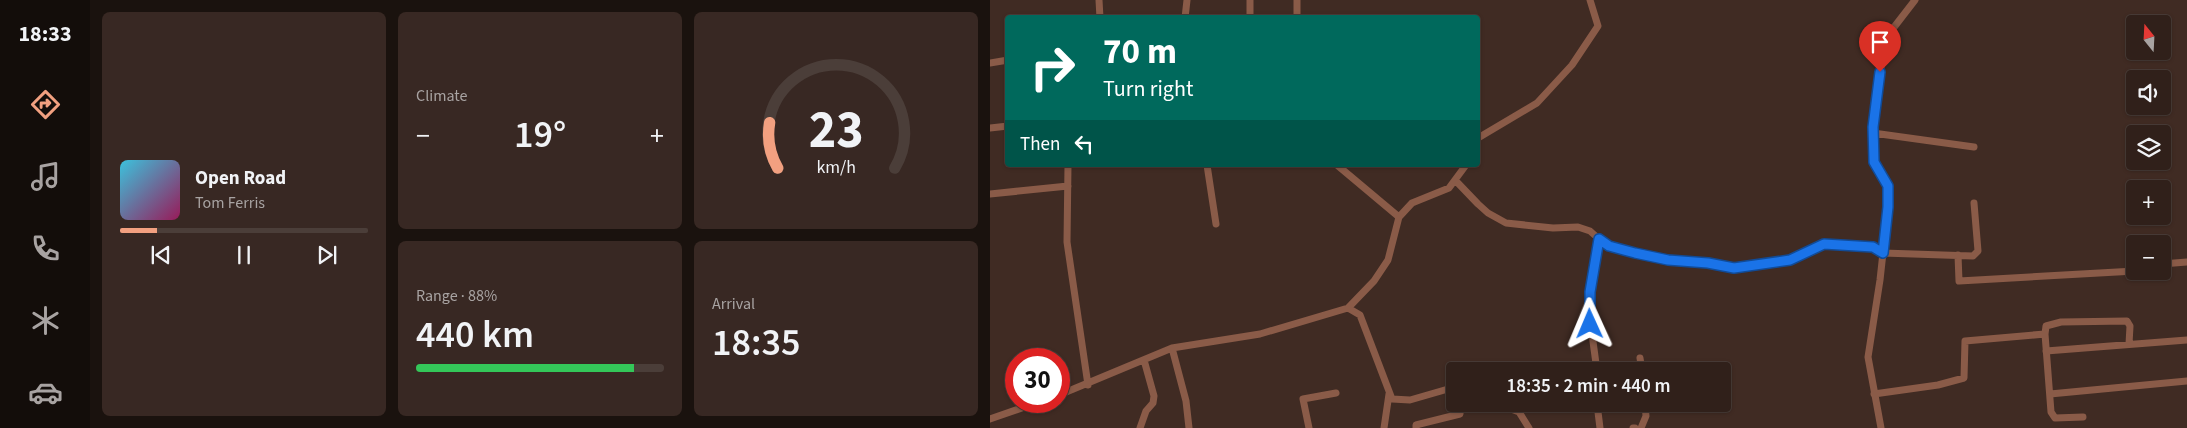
<!DOCTYPE html>
<html lang="en">
<head>
<meta charset="utf-8">
<style>
	:root { --surface:#30201a; --page:#382823; --text:#f1f3f6; --muted:#a8a3a2; --line:#4b3e39; --accent:#f2a080 }
	body { margin:0; font-family:"Source Sans 3",sans-serif; background:var(--page); color:var(--text); height:100vh; display:flex; flex-direction:column; font-size:19px; white-space:nowrap }
	* { box-sizing:border-box; margin:0 }
	p { font-size:16px; color:var(--muted) }
	.icon { flex:none; width:28px; height:28px; fill:none; stroke:currentColor; stroke-width:2; stroke-linecap:round; stroke-linejoin:round }
	.map { position:relative; flex:1; overflow:hidden }
	.side { display:flex; flex-direction:column; gap:12px; padding:12px; background:#1a120e; width:900px }
	.side>* { flex:none }
	.top-card { position:absolute; left:15px; top:15px; width:475px; height:152px; border-radius:5px; box-shadow:0 1px 4px #0004,0 0 0 1px var(--line); background:#00695c; color:#fff; overflow:hidden }
	.needle { width:32px; rotate:342deg }
	.controls { position:absolute; left:1136px; top:15px; display:grid; gap:10px }
	.controls a { display:grid; place-items:center; width:45px; height:45px; border-radius:5px; background:var(--surface); box-shadow:0 1px 4px #0004,0 0 0 1px var(--line); font-size:25px }
	.speed { position:absolute; left:15px; top:348px; display:flex; gap:10px; font-size:25px; font-weight:700; text-align:center }
	.speed>* { display:grid; place-content:center; width:65px; height:65px; border-radius:50%; background:var(--surface); box-shadow:0 1px 4px #0004,0 0 0 1px var(--line); line-height:1 }
	.speed .limit { border:8px solid #d22; background:#fff; color:#111 }
	.pin { position:absolute; display:grid; place-items:center; width:42px; height:42px; color:#fff; margin:-51px -21px; border-radius:50% 50% 50% 0; rotate:-45deg; box-shadow:0 0 5px #0007 }
	.pin .icon { rotate:45deg }
	.me { position:absolute; width:55px; margin:-28px; rotate:359deg; stroke-linejoin:round; filter:drop-shadow(0 0 4px #0008) }
	.turn { display:flex; align-items:center; gap:18px; height:105px; padding:0 15px; font-size:22px }
	.turn .icon { width:65px; height:65px; stroke-width:2.5 }
	.turn b { display:block; font-size:35px; line-height:42px }
	.then { display:flex; align-items:center; height:48px; padding:0 15px; background:#0003; gap:10px; font-size:19px }
	.big { font-size:38px; font-weight:600; line-height:1.1 }
	.side .card { flex:1; display:flex; flex-direction:column; justify-content:center; gap:8px; min-width:0; padding:0 18px; border-radius:8px; background:var(--page) }
	.side .dial { align-items:center; gap:0 }
	.dial svg { height:130px; overflow:visible; fill:none; stroke:var(--line); stroke-width:7; stroke-linecap:round; text-anchor:middle }
	.dial text { fill:var(--text); stroke:none }
	.song { display:flex; align-items:center; gap:15px }
	.cover { width:60px; height:60px; border-radius:8px; background:linear-gradient(135deg,hsl(190 70% 55%),hsl(330 70% 35%)) }
	.played { height:5px; border-radius:2px; background:linear-gradient(90deg,var(--accent) 15%,var(--line) 15%) }
	.keys { display:flex; justify-content:space-around; direction:ltr }
	.heat { display:flex; justify-content:space-between; align-items:center; font-size:28px; direction:ltr }
	.charge { height:8px; border-radius:4px; background:linear-gradient(90deg,#34c759 88%,var(--line) 0) }
	.side .tiles { flex:1; display:grid; gap:12px; grid-template-columns:repeat(3,1fr) }
	.card:first-child { grid-row:span 2 }
	.trip { position:absolute; left:456px; top:362px; width:285px; height:50px; border-radius:5px; background:var(--surface); box-shadow:0 1px 4px #0004,0 0 0 1px var(--line); font-weight:600; line-height:50px; text-align:center }
	main { display:flex; flex:1; min-height:0 }
	.dock { display:flex; flex-direction:column; width:90px; justify-content:space-around; align-items:center; background:#130d0a; color:var(--muted) }
	.dock .icon { width:35px; height:35px }
	.dock .current { color:var(--accent) }
	.dock b { font-size:22px; color:var(--text) }
	.map>svg:first-child { display:block }
	.lines { fill:none; stroke-linecap:round; stroke-linejoin:round }
	.minor { stroke:#8a5b48; stroke-width:7 }
	.route-casing { stroke:#114b97; stroke-width:12 }
	.route { stroke:#1a73e8; stroke-width:9 }
</style>
</head>
<body>
<main>
<nav class="dock">
<b>18:33</b>
<svg class="icon current" aria-label="directions" viewBox="0 0 24 24"><path d="M12 3l9 9-9 9-9-9zM9 14v-3h6M13 9l2 2-2 2"/></svg>
<svg class="icon" aria-label="music" viewBox="0 0 24 24"><path d="M9 18V5l10-2v13"/><circle cx="6" cy="18" r="3"/><circle cx="16" cy="16" r="3"/></svg>
<svg class="icon" aria-label="phone" viewBox="0 0 24 24"><path d="M5 4h4l2 5-3 2q2 4 5 5l2-3 5 2v4C11 20 4 13 5 4z"/></svg>
<svg class="icon" aria-label="climate" viewBox="0 0 24 24"><path d="M12 3v18M4 7l16 10M4 17L20 7"/></svg>
<svg class="icon" aria-label="car" viewBox="0 0 24 24"><path d="M5 17H2v-5l4-1 3-4h7l3 4 3 1v5h-3M9 17h6M6 11h13"/><circle cx="7" cy="17" r="2"/><circle cx="17" cy="17" r="2"/></svg>
</nav>
<section class="side">
<div class="tiles">
<div class="card">
<div class="song"><i class="cover"></i><div><b>Open Road</b><p>Tom Ferris</p></div></div>
<div class="played"></div>
<div class="keys"><svg class="icon" aria-label="previous" viewBox="0 0 24 24"><path d="M18 5L8 12l10 7zM5 5v14"/></svg><svg class="icon" aria-label="pause" viewBox="0 0 24 24"><path d="M8 5v14M16 5v14"/></svg><svg class="icon" aria-label="next" viewBox="0 0 24 24"><path d="M6 5l10 7-10 7zM19 5v14"/></svg></div>
</div>
<div class="card"><p>Climate</p>
<div class="heat"><a>−</a><b class="big">19°</b><a>+</a></div>
</div>
<div class="card dial"><svg viewBox="0 0 100 80">
<path d="M14 69A42 42 0 1 1 86 69"/>
<path d="M14 69A42 42 0 0 1 9 41" stroke="#f2a080"/>
<text x="50" y="56" font-size="32" font-weight="700">23</text>
<text x="50" y="72" font-size="11">km/h</text>
</svg></div>
<div class="card"><p>Range · 88%</p><b class="big">440 km</b><div class="charge"></div></div>
<div class="card"><p>Arrival</p><b class="big">18:35</b></div>
</div>
</section>
<div class="map">
<svg width="1197" height="428" viewBox="0 0 1197 428">
	<rect width="100%" height="100%" fill="#402b23"/>
	<g class="lines">
		<path class="minor" d="M109 0 110 18
			M260 0V18
			M307 0V18
			M195 18 197 0
			M0 63 18 60
			M0 128 18 126
			M883 133 984 147
			M488 138 547 103 582 65 608 26 600 0
			M78 165 77 242 98 385
			M217 165 226 224
			M347 165 409 217
			M465 180 488 204 498 213 516 223 563 228 588 227 600 231 609 239 599 312 607 371
			M0 194 78 186
			M609 239 619 246 645 253 678 260 718 263 744 268 800 259 834 244 883 247 893 253 983 256 988 251 984 203
			M1157 241V244
			M968 255 969 281 1145 271
			M1172 264 1197 262
			M358 308 370 315 402 399 420 400 465 387
			M1055 334 1056 326 1071 322 1137 321 1140 326 1139 344
			M182 348 196 401 199 428
			M1056 351 1197 340
			M650 358 652 371
			M884 394 948 385 974 378 975 341 1055 334 1061 412 1065 418 1093 417
			M1060 394 1197 381
			M69 395 182 348 270 334 358 308 384 281 398 260 409 217 422 203 459 188 476 165
			M508 404 529 412 539 428
			M607 404 610 428
			M0 419 52 401
			M150 428 156 411 163 403 164 396 154 360
			M319 428 313 399 346 393
			M394 428 399 394
			M426 428V425L470 414 471 404
			M643 428H645
			M651 428 656 416 655 404
			M891 428 878 357 890 280 898 207V186L884 162 883 127 893 53 898 35 925 0"/>
	</g>
	<g class="lines">
		<g class="route-casing">
			<path id="route" d="M600 324V292L609 239 619 246 645 253 678 260 718 263 744 268 800 260 834 244 883 247 893 253 898 207V186L884 162 883 127 890 72"/>
		</g>
		<use href="#route" class="route"/>
	</g>
</svg>
<div class="controls">
<a><svg class="needle" viewBox="-14 -14 28 28"><path d="M0-13l5 13h-10z" fill="#e53935"/><path d="M0 13l5-13h-10z" fill="#a8a3a2"/></svg></a>
<a><svg class="icon" aria-label="sound" viewBox="0 0 24 24"><path d="M4 9h4l5-4v14l-5-4H4zM17 9q2 3 0 6"/></svg></a>
<a><svg class="icon" aria-label="layers" viewBox="0 0 24 24"><path d="M12 4l9 5-9 5-9-5zM3 14l9 5 9-5"/></svg></a>
<a>+</a>
<a>−</a>
</div>
<div class="speed"><div class="limit">30</div></div>
<div class="pin" style="left:890px;top:72px;background:#d93025"><svg class="icon" aria-label="arrive" viewBox="0 0 24 24"><path d="M6 21V4h12l-3 4 3 4H6"/></svg></div>
<svg class="me" style="left:600px;top:324px" viewBox="-20 -20 40 40"><path d="M0-17L14 15 0 8-14 15z" fill="#1a73e8" stroke="#fff" stroke-width="4"/></svg>
<div class="trip">18:35 · 2 min · 440 m</div>
<div class="top-card">
<div class="turn"><svg class="icon" aria-label="right" viewBox="0 0 24 24"><path d="M7 20v-9h11M14 6l5 5-5 5"/></svg><div><b>70 m</b>Turn right</div></div>
<div class="then">Then<svg class="icon" aria-label="left" viewBox="0 0 24 24"><path d="M17 20v-9H6M10 6l-5 5 5 5"/></svg></div>
</div>
</div>
</main>
</body>
</html>
